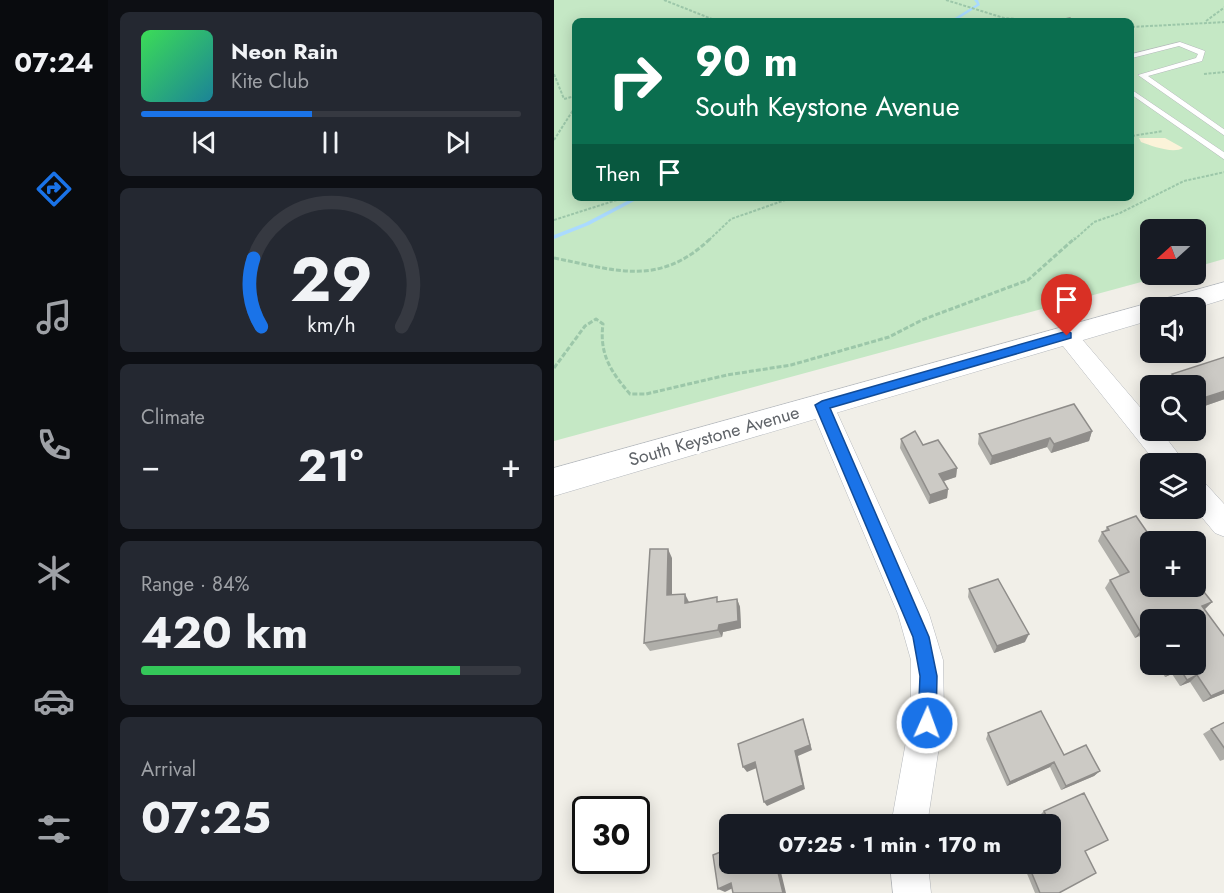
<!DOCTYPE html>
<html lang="en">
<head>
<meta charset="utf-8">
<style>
	:root { --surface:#171b24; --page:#242831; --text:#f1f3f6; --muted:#9ea1a6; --line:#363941; --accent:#1a73e8 }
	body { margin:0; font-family:Jost,sans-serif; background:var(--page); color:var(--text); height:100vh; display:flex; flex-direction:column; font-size:22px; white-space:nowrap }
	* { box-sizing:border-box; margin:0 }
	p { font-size:20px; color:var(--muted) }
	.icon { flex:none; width:33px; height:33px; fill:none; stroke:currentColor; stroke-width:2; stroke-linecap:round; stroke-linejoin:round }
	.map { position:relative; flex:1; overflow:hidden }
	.sheet { display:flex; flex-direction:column; gap:12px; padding:12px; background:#0d0f14; width:446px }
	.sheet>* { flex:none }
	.top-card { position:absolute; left:18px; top:18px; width:562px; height:183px; border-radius:9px; box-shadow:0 3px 15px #0003; background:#0b6e4f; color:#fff; overflow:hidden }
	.needle { width:39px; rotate:249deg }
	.buttons { position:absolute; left:586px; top:219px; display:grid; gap:12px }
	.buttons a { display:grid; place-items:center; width:66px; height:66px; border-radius:9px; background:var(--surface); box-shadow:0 3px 15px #0003; font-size:30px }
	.speed { position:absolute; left:18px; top:796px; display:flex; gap:12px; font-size:30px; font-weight:700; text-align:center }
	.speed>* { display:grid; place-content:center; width:78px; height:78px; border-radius:50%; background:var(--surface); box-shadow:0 3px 15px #0003; line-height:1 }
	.speed .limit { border:3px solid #111; border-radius:9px; background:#fff; color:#111 }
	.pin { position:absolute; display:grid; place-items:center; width:51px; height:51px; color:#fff; margin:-62px -26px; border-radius:50% 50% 50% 0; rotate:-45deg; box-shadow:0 0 6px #0007 }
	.pin .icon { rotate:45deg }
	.me { position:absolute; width:66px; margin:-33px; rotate:2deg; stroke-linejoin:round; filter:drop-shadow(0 0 4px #0008) }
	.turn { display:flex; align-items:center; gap:21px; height:126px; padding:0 24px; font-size:27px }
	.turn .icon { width:78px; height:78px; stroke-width:2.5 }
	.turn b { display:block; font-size:42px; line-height:51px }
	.then { display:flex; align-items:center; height:57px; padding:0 24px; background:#0003; gap:12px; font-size:22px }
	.big { font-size:45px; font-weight:700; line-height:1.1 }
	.sheet .tile { flex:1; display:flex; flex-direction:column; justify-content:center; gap:9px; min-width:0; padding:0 21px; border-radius:9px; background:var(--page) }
	.sheet .dial { align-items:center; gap:0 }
	.dial svg { height:156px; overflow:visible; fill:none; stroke:var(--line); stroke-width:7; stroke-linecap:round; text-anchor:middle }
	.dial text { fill:var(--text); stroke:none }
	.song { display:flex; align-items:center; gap:18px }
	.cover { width:72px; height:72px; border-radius:9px; background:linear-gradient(135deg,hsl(130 70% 55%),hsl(190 70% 35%)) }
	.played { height:6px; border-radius:3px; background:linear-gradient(90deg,var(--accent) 45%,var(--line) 45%) }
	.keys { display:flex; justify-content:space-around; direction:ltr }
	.heat { display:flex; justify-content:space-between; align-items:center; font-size:33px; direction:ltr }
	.charge { height:9px; border-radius:4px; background:linear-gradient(90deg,#34c759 84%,var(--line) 0) }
	.trip { position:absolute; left:165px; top:814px; width:342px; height:60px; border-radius:9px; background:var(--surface); box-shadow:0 3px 15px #0003; font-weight:700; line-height:60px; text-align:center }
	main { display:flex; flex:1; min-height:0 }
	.dock { display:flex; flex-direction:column; width:108px; justify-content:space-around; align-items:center; background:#090b0e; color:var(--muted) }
	.dock .icon { width:42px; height:42px }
	.dock .current { color:var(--accent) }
	.dock b { font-size:27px; color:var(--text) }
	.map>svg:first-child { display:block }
	.green { fill:#c5e8c5; fill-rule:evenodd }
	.sand { fill:#fbf3d9 }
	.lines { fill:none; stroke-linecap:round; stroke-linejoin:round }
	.stream { fill:#aadaff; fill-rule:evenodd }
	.lane-casing { stroke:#b5b8bc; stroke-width:1 }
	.street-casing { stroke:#b5b8bc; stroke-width:1 }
	.secondary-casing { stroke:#b6babf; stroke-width:1 }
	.path-far1 { stroke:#9cc7a9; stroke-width:2; stroke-dasharray:3 1.5; stroke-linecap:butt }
	.path { stroke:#9cc7a9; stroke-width:3; stroke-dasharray:5 2; stroke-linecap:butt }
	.lane { fill:#fff; fill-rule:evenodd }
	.street { fill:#fff; fill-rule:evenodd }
	.secondary { fill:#fff; fill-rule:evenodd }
	.wall { fill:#afaea9 }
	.shaded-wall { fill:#8f8d8a }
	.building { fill:#cccac5; stroke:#8f8d8a; stroke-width:1.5 }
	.route { fill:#1a73e8; stroke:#114b97; stroke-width:1.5 }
	.labels { text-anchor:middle; stroke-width:6; stroke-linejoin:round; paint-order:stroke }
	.street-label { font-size:18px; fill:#5f6368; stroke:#fff }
</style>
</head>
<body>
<main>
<nav class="dock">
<b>07:24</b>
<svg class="icon current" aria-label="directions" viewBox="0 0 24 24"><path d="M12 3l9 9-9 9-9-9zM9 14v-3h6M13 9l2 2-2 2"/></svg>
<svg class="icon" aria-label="music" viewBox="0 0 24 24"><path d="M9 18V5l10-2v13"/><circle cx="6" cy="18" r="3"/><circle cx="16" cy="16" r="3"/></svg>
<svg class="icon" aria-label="phone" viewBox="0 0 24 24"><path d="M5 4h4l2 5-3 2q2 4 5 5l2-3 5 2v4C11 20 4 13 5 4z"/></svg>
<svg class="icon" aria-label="climate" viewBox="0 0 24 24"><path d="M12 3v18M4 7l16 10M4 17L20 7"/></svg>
<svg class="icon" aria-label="car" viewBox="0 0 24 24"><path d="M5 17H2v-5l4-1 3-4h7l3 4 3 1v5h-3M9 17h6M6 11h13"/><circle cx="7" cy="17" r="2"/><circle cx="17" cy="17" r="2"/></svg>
<svg class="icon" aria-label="filters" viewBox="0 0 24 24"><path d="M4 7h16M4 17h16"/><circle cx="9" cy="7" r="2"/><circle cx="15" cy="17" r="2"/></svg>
</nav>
<section class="sheet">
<div class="tile">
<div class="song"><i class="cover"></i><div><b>Neon Rain</b><p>Kite Club</p></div></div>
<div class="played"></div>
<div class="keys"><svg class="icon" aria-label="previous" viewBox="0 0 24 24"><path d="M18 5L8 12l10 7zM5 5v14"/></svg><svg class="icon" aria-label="pause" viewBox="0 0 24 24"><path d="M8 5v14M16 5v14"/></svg><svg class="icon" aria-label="next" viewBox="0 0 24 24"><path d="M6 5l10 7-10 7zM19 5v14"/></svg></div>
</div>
<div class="tile dial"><svg viewBox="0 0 100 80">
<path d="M14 69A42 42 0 1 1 86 69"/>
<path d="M14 69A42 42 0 0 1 10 34" stroke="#1a73e8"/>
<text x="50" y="56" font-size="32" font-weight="700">29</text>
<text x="50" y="72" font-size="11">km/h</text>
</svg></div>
<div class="tile"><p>Climate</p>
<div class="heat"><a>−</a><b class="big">21°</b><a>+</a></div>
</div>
<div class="tile"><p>Range · 84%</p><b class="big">420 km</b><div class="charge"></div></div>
<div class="tile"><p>Arrival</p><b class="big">07:25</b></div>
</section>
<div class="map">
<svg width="671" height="893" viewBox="0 0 671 893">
	<rect width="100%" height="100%" fill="#f1efe8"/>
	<path class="green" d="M0 0H670V259L642 267V230H597V274L613 275 0 441ZM21 21H578V198H21Z"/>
	<path class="sand" d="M585 138H611L629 148C619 154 598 146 587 142Z"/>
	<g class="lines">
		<path class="stream" d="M420 0H424L426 5 401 21H396L423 4Z
			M79 198H86L35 225 0 239V235L31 223Z"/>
		<g class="lane-casing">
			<path id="lane" d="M626 42 651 51 648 61 594 76 671 130V136L584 75 642 58 644 54 625 46 578 58V54Z
				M578 90 671 153V160L578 95Z"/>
		</g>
		<g class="street-casing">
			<path id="street" d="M513 328 521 331 597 420V430H606L632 464H603L505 341 502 336 505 331Z
				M268 397 277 400 280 406 375 614 389 660 390 714 373 825H337L357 714V660L344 614 256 406 259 400Z
				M642 480 651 483 671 505V537L661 533 640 508Z
				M336 864H374L377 893H339Z"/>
		</g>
		<g class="secondary-casing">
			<path id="secondary" d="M671 282V299L642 308H597V320L0 496V468Z"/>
		</g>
		<path class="path-far1" d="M110 0 163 21
			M392 0 450 18 484 21
			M652 21 671 7
			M578 27 671 22
			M0 74 10 99 21 96
			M650 74 671 72
			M578 136 609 131
			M0 140 21 107
			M0 220 69 198
			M155 240 177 219 237 198
			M520 240 540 222 566 213 630 181 671 172"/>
		<path class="path" d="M0 258C62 270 105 288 157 238
			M0 368 31 326 42 319 49 324C45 354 57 372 76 394H92L173 375 237 365 335 337 368 320 474 280 521 238"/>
		<use href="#lane" class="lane"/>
		<use href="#street" class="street"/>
		<use href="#secondary" class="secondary"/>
	</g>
	<path class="wall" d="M618 374 671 399 642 409V386H615L613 384Z
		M538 431 535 441 497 453 493 447 436 465 424 444 425 434Z
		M347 439 369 445 403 468 402 477 390 481 394 489 393 498 375 504 346 448Z
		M553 527 597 586 658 602 650 610 671 693 649 702 636 682 626 686 618 674 611 677 603 664H642L597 620V655L585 636 581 638 551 588 556 580 566 576 544 541 548 532H550Z
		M118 558V595L135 602H165L183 599 186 607 187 628 169 632 168 637 96 651 90 643Z
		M415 589 471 642 440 653 414 597Z
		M671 722V759L666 761 649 734 657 729Z
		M434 733 510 755 546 771 540 776 507 790 496 767 453 786 432 739Z
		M490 811 532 852 505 893H481L469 864H496V825H490L486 815Z"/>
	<path class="shaded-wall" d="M671 391V399L642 409 643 400Z
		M538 431 535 441 497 453 500 444Z
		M496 438 493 447 436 465 438 456Z
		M403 468 402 477 384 483 385 474Z
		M394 489 393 498 375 504 376 495Z
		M114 549 118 558V603L113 595Z
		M131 594 135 602 131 603Z
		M183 599 186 607 187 628 169 632 168 637 164 630 165 625Z
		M658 602 650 610 648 606Z
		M591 629 585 636 581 638 586 631Z
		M475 634 471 642 440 653 443 646Z
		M625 667 618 674 611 677 618 670Z
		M643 675 636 682 626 686 633 680Z
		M671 690V693L649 702 657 696Z
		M249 719 258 750 244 756 251 789 213 806 210 802 241 751Z
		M201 762 205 767 193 772 189 767Z
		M500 762 496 767 453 786 456 782Z
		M546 771 540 776 507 790 512 786Z
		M222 864H225L232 893H229Z
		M177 883 183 886 171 892 164 889Z"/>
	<path class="building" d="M516 18 520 21H499Z
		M671 357V391L643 400 642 399V386H629L618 374Z
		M520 404 538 431 500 444 496 438 438 456 425 434Z
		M361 431 369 445 384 440 403 468 385 474 394 489 376 495 347 439Z
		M582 516 600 542H597V586H642V582L658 602 648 606 671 637V690L657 696 643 675 633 680 625 667 618 670 614 664H642V620H597V638L591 629 586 631 556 580 575 572 548 532 555 530 553 527Z
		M96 549H114L113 595 131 594V603L163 597V602L183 599 184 621 165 625 164 630 90 643Z
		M444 579 475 634 443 646 415 589Z
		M487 711 510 755 532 745 546 771 512 786 500 762 456 782 434 733Z
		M249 719 256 745 241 751 249 785 210 802 201 762 189 767 184 744Z
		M671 722V749L657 729Z
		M530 793 554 840 531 851 542 873 505 893H486L474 864H496L497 826 490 811Z
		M176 848V864H222L229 893H179L177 883 164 889 159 855Z"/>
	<path class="route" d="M513 331 517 333V338L276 408 375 637 383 676 382 723 380 730 373 732 367 730 364 723 366 676 359 637 261 405 268 401Z"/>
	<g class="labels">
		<g class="street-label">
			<text transform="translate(160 436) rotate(-16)" y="6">South Keystone Avenue</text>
		</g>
	</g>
</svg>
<div class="buttons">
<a><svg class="needle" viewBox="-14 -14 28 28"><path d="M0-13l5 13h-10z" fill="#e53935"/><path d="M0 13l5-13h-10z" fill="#9ea1a6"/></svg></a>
<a><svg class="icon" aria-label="sound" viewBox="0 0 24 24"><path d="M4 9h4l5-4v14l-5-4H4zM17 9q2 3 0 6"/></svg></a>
<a><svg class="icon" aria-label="search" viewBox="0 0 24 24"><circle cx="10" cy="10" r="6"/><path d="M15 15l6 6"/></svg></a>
<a><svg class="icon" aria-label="layers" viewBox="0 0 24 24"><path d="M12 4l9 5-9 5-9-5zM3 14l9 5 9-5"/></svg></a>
<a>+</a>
<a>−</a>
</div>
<div class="speed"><div class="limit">30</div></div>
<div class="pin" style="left:513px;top:336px;background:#d93025"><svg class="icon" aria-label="arrive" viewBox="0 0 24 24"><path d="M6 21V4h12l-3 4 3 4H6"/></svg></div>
<svg class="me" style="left:373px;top:723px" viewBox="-20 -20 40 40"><circle r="17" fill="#1a73e8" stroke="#fff" stroke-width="3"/><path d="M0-11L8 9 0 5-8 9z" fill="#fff"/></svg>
<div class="trip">07:25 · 1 min · 170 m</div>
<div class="top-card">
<div class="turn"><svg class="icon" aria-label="right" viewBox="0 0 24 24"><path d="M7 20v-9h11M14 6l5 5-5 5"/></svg><div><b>90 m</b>South Keystone Avenue</div></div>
<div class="then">Then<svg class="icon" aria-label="arrive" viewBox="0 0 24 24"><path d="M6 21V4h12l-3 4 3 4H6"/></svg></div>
</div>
</div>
</main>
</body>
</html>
